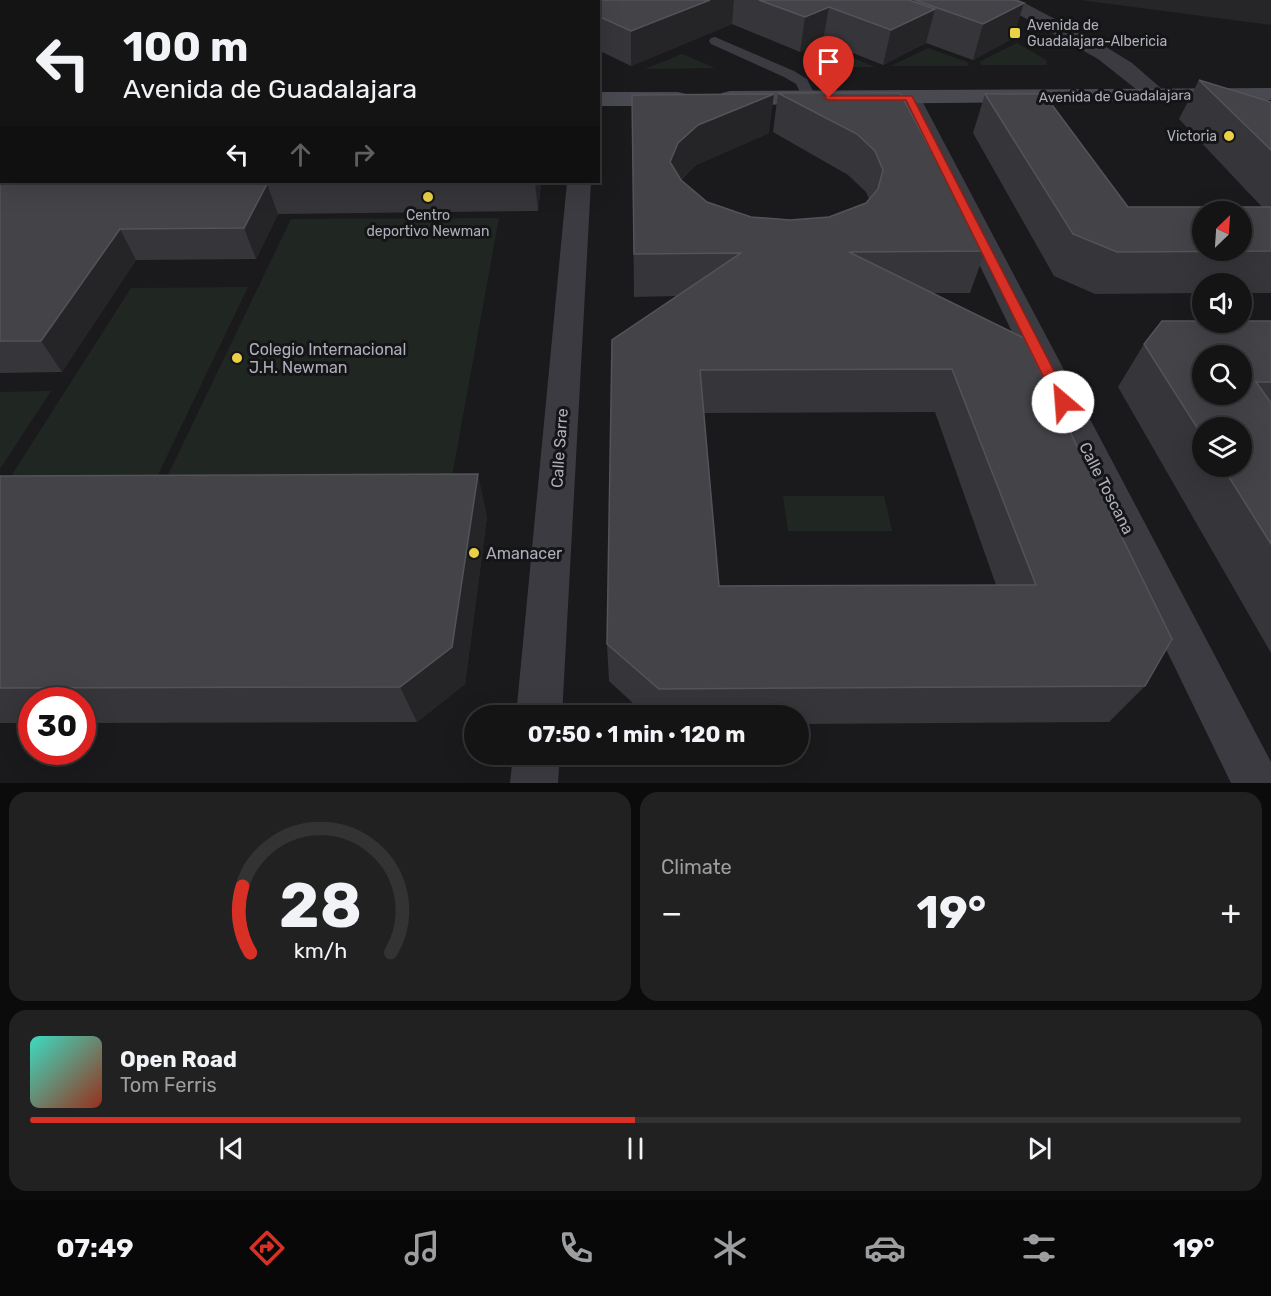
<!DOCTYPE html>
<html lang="en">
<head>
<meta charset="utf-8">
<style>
	:root { --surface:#141415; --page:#212122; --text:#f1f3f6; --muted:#9d9ea0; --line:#333334; --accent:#d93025 }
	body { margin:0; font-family:Rubik,sans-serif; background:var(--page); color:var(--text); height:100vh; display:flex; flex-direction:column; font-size:22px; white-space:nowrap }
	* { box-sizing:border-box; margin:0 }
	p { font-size:20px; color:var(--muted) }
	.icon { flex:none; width:33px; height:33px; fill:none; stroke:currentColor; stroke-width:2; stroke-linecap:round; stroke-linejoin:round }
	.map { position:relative; height:783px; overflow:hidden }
	.side { display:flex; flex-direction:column; gap:9px; padding:9px; background:#0b0b0c; flex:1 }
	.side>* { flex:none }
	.hud { position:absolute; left:0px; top:0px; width:600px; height:183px; box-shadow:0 6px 24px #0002,0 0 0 2px var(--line); background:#141415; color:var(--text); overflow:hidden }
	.needle { width:39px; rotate:25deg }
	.tools { position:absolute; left:1192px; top:201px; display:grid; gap:12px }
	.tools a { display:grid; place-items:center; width:60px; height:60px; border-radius:50%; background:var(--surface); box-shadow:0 6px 24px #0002,0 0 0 2px var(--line); font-size:30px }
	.speed { position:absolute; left:18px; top:687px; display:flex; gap:12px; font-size:30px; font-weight:700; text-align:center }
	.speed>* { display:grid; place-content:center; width:78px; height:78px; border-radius:50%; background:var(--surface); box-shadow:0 6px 24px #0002,0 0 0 2px var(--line); line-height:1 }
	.speed .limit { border:9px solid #d22; background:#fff; color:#111 }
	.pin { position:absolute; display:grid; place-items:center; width:51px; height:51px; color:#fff; margin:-62px -26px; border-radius:50% 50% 50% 0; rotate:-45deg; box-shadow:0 0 6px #0007 }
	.pin .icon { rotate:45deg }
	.me { position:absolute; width:66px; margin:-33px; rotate:333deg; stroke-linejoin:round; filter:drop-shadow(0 0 4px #0008) }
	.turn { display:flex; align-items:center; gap:21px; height:126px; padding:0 24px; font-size:27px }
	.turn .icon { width:78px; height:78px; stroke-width:2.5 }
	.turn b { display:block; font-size:42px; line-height:51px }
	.lanes { display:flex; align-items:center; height:57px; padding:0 24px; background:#0003; justify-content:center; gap:30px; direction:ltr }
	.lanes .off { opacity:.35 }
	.big { font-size:45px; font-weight:700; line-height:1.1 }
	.side .widget { flex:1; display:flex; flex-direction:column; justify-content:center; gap:9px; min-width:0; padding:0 21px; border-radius:18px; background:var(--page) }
	.side .dial { align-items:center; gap:0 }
	.dial svg { height:156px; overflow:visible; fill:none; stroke:var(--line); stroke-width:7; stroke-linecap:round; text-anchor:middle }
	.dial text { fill:var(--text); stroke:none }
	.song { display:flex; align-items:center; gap:18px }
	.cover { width:72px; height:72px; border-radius:9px; background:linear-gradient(135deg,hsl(170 70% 55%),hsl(10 70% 35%)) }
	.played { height:6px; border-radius:3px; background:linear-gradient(90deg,var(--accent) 50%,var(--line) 50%) }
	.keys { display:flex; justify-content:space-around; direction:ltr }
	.heat { display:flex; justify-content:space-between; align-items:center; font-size:33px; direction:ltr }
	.side .tiles { flex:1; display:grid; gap:9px; grid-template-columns:1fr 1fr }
	.widget:last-child { grid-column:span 2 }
	.trip { position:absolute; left:464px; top:705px; width:345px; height:60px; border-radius:30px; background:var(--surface); box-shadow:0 6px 24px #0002,0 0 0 2px var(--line); font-weight:700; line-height:60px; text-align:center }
	.tab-bar { display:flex; height:96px; justify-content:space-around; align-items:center; background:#080808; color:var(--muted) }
	.tab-bar .icon { width:42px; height:42px }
	.tab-bar .on { color:var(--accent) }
	.tab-bar b { font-size:27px; color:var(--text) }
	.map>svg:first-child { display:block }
	.built { fill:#262629 }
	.green { fill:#202722 }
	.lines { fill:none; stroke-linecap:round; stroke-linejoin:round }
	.lane { fill:#3b3b41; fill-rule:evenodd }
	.street { fill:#3b3b41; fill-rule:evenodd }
	.secondary { fill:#494a51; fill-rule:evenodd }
	.wall { fill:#36363a; fill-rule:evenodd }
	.shaded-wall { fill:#252528 }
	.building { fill:#434348; stroke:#53545a; stroke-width:1.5; fill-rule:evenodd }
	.route { fill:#d93025; stroke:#8d1f18; stroke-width:1.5 }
	.poi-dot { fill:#e9d045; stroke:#151517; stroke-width:2 }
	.labels { text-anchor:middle; stroke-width:6; stroke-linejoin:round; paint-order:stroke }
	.far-poi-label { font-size:14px; fill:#adafbb; stroke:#151517; text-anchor:start }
	.far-street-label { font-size:14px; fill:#adafbb; stroke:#151517 }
	.poi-label { font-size:16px; fill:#adafbb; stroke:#151517; text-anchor:start }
	.street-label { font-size:16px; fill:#adafbb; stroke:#151517 }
</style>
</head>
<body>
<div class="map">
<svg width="1271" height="783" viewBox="0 0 1271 783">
	<rect width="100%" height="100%" fill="#1a1a1c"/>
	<path class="built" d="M1080 0H1271V25Z"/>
	<path class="green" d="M1017 43 1046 60 1047 65H982L979 62Z
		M824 46 875 67H834L805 54Z
		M928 48 967 62 969 66H891Z
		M682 54 715 68 645 69Z
		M499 218 448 498 156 500 291 219Z
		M248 287 154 483 6 484 131 288Z
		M51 391 0 469V392Z
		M783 496H884L892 531H788Z"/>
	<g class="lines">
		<path class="lane" d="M715 37 794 71 807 79 816 97 809 101 804 100 796 84 784 77 711 44 709 41 711 38Z"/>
		<path class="street" d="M997 0H1019L1093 39 1132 63 1170 96 1167 101 1159 103 1151 101 1098 59 1000 4Z
			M909 90 917 92 920 97 1271 762V783H1231L898 97 901 92Z
			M567 182H591L562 716H516Z
			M513 754H560L558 783H510Z"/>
		<path class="secondary" d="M1271 88V100L730 105 722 103 719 98 722 93 730 91Z
			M598 92H678L686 94 689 99 686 104 678 106H598Z
			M0 99H2V113H0Z"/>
	</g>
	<path class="wall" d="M0 0H1014L1024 3 1012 39 973 60 926 43 883 65 823 41 800 52 732 24 631 66 598 50V2H2Z
		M1199 80 1271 102V293H1242V284H1203V293L1095 294 1054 276 973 133 985 94 1128 207H1262L1179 119Z
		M778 93H900L985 251 970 293H933L1145 686 1109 722 798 724V716H647L609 681 607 644 676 296 634 297 632 95 769 133 696 165 681 180 707 202 751 217 790 220 829 217 866 203 869 199 866 192 848 175 773 132ZM935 412 996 585 719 586 703 413Z
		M0 113 2 182H541L538 211 278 214 256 259 136 260 62 372 0 373Z
		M1271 321V653L1118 387 1144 344ZM1203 428 1242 466H1203Z
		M0 476 487 516 465 684 417 722 82 723V700H32V723H0Z"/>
	<path class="shaded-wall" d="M382 0H403V2H377Z
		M710 0H734L732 24 631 66V31Z
		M1024 3 1012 39 973 60 983 24Z
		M829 7 823 41 800 52 805 17Z
		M935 9 926 43 883 65 891 30Z
		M2 17V57H0V18Z
		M774 94 769 133 696 165 677 183 670 162 678 143 698 125Z
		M535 182H541L538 211Z
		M267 184 278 214 256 259 244 228Z
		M120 229 136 260 62 372 41 341Z
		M478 474 487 516 465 684 417 722 400 687Z"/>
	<path class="building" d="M0 0H69L63 2H2V17L0 18Z
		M71 0H382L377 2H73Z
		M413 0H710L631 31 598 16V2H416Z
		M759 0H909L935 9 891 30 829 7 805 17Z
		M915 0H1014L1024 3 983 24Z
		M1199 80 1271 102V150Z
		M778 93H900L985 251 849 252 1024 338 1172 639 1145 686 659 689 607 644 612 340 741 253 634 254 632 95 774 94 698 125 678 143 670 162 681 180 707 202 751 217 790 220 829 217 866 203 878 189 883 170 875 151 857 134ZM952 369 1036 585 719 586 700 370Z
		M985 94H1044L1128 207H1271V251L1117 252 1073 234ZM1203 212H1242V250H1203Z
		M0 113H2V182H513L267 184 244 228 120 229 41 341H0Z
		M1162 321H1203V322H1242V321H1271V382H1256L1271 403V544L1222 466H1242V428H1203V437L1144 344ZM1203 356H1242V394H1203Z
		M478 474 452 647 400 687 0 688V476Z"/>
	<path class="route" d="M826 96H912L1070 402 1068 405 1063 407 1056 402 906 100H829L824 98Z"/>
	<g class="poi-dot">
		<rect x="1009" y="27" width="12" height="12" rx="3"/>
		<circle cx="1229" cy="136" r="6"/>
		<circle cx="428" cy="197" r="6"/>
		<circle cx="237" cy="358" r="6"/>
		<circle cx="474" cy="553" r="6"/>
	</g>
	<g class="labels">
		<g class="far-poi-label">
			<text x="1027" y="30">Avenida de<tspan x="1027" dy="16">Guadalajara-Albericia</tspan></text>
			<text x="1217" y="141" text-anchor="end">Victoria</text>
			<text x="428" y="220" text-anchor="middle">Centro<tspan x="428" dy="16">deportivo Newman</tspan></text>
		</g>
		<g class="far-street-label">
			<text transform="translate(1115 96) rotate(-1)" y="5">Avenida de Guadalajara</text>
		</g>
		<g class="poi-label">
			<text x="249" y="355">Colegio Internacional<tspan x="249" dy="18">J.H. Newman</tspan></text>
			<text x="486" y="559">Amanacer</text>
		</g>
		<g class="street-label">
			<text transform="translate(559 448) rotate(-86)" y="6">Calle Sarre</text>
			<text transform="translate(1107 488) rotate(63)" y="6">Calle Toscana</text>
		</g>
	</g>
</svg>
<div class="tools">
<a><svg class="needle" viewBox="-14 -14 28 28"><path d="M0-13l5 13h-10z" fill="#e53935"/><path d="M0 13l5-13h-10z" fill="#9d9ea0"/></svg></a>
<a><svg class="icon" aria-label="sound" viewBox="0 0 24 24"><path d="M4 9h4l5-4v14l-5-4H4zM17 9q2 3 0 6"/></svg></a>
<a><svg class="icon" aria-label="search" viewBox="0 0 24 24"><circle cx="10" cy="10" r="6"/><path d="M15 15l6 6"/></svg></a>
<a><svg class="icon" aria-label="layers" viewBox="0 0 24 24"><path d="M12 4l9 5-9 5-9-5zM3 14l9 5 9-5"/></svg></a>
</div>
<div class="speed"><div class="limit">30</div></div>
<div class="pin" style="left:829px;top:98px;background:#d93025"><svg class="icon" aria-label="arrive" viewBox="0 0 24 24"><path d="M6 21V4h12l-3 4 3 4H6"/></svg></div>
<svg class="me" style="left:1063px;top:402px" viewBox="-20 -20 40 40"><circle r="19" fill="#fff"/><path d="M0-13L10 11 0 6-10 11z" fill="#d93025"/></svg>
<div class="trip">07:50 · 1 min · 120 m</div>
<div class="hud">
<div class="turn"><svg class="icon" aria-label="left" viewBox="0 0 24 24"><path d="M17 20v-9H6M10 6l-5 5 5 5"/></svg><div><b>100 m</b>Avenida de Guadalajara</div></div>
<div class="lanes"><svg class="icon" aria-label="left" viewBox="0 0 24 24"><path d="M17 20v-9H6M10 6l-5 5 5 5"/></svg><svg class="icon off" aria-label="ahead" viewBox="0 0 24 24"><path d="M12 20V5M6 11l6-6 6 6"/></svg><svg class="icon off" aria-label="right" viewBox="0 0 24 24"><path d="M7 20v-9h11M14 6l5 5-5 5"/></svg></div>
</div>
</div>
<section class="side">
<div class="tiles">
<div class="widget dial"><svg viewBox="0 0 100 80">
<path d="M14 69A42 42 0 1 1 86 69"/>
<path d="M14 69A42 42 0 0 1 10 35" stroke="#d93025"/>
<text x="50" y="56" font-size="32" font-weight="700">28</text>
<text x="50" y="72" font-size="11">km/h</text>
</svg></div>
<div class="widget"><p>Climate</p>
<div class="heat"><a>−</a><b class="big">19°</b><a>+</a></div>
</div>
<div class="widget">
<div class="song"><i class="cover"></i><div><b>Open Road</b><p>Tom Ferris</p></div></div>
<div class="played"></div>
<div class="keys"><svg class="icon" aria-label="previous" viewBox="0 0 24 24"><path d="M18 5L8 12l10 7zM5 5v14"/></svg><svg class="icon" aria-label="pause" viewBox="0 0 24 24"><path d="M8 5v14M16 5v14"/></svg><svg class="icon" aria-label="next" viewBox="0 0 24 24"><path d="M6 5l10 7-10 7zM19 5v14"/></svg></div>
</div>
</div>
</section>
<nav class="tab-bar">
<b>07:49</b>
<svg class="icon on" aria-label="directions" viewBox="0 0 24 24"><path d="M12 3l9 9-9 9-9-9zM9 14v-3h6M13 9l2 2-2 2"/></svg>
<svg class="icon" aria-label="music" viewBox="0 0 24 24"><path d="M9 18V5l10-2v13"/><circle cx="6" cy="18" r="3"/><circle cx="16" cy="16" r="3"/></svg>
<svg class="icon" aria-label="phone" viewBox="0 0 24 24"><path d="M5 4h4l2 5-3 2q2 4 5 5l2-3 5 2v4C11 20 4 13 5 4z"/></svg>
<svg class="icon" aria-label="climate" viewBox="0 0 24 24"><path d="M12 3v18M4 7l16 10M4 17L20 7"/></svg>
<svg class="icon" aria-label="car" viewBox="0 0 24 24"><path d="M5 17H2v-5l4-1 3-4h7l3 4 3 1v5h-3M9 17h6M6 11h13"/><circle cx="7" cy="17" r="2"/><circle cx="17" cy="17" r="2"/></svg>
<svg class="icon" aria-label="filters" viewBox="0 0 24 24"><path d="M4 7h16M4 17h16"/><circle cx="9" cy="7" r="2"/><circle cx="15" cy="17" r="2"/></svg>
<b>19°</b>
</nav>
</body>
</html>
